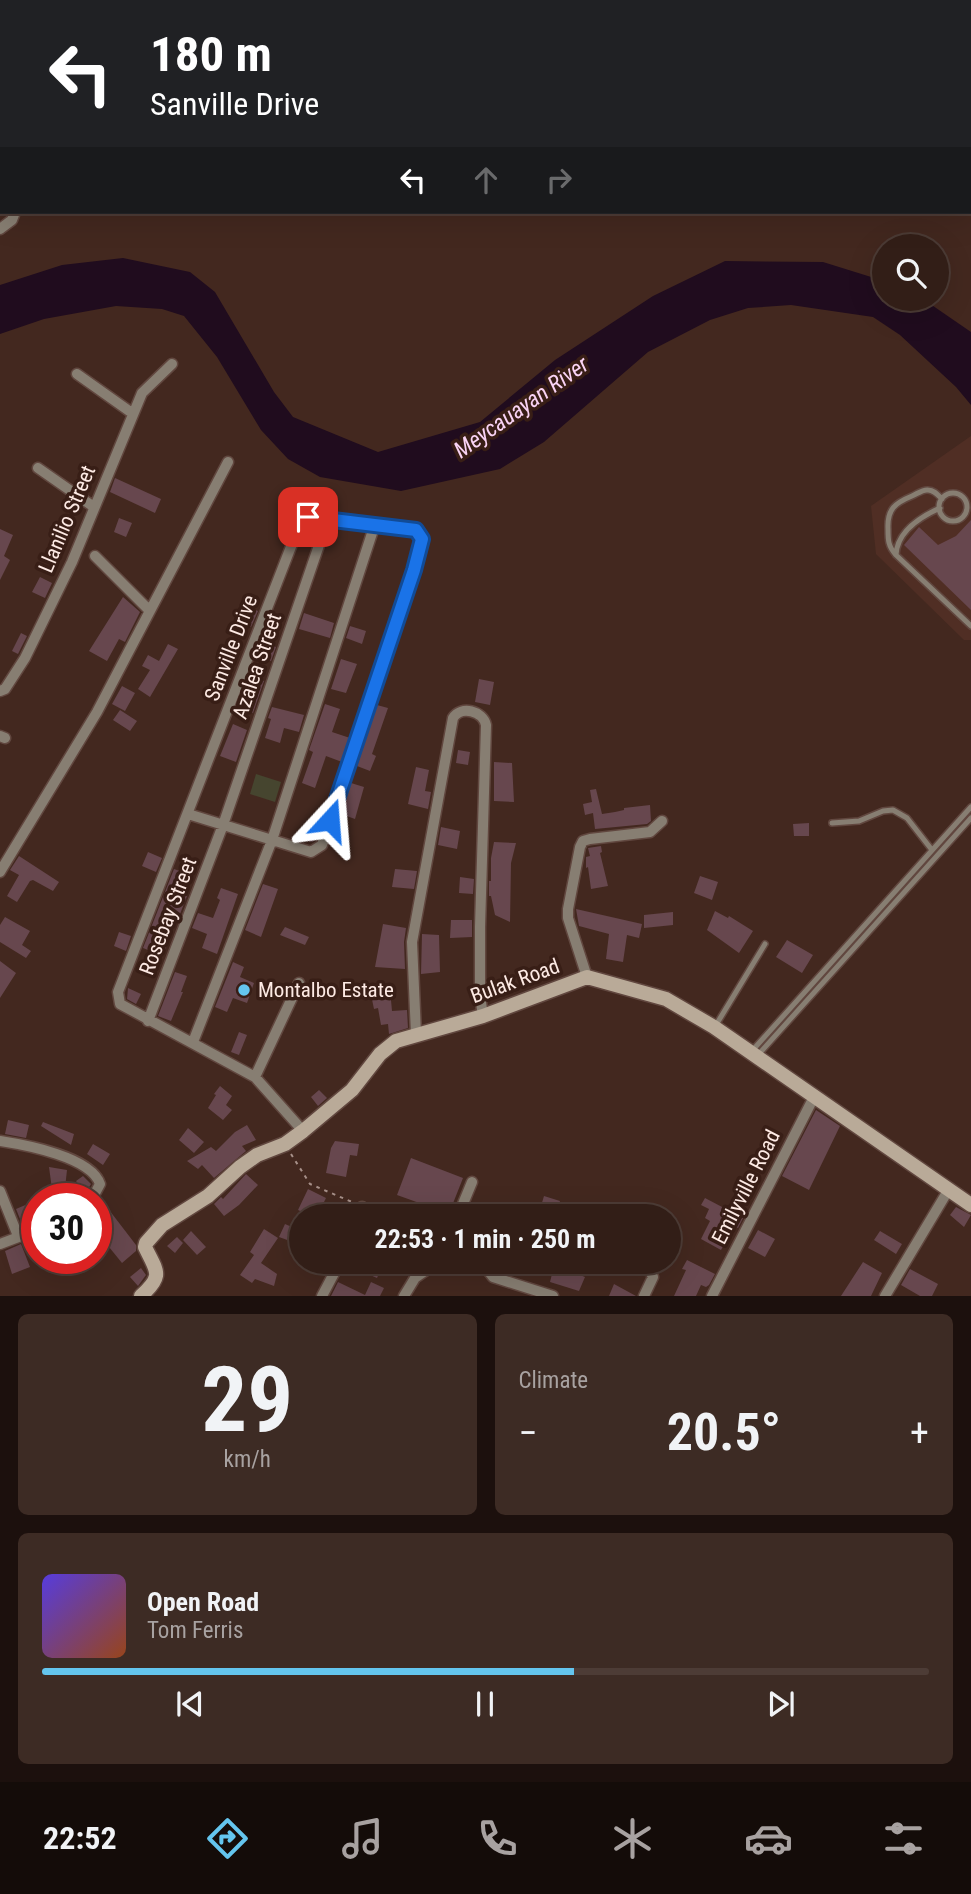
<!DOCTYPE html>
<html lang="en">
<head>
<meta charset="utf-8">
<style>
	:root { --surface:#321e17; --page:#3d2b24; --text:#f1f3f6; --muted:#a8a2a1; --line:#4d3c36; --accent:#64c5ee }
	body { margin:0; font-family:"Roboto Condensed",sans-serif; background:var(--page); color:var(--text); height:100vh; display:flex; flex-direction:column; font-size:26px; white-space:nowrap }
	* { box-sizing:border-box; margin:0 }
	p { font-size:23px; color:var(--muted) }
	.icon { flex:none; width:38px; height:38px; fill:none; stroke:currentColor; stroke-width:2; stroke-linecap:round; stroke-linejoin:round }
	.map { position:relative; height:1296px; overflow:hidden }
	.panel { display:flex; flex-direction:column; gap:18px; padding:18px; background:#1c100d; flex:1 }
	.panel>* { flex:none }
	.hud { position:absolute; left:0px; top:0px; width:971px; height:214px; box-shadow:0 7px 28px #0002,0 0 0 2px var(--line); background:#202124; color:#fff; overflow:hidden }
	.tools { position:absolute; left:872px; top:234px; display:grid; gap:14px }
	.tools a { display:grid; place-items:center; width:77px; height:77px; border-radius:50%; background:var(--surface); box-shadow:0 7px 28px #0002,0 0 0 2px var(--line); font-size:35px }
	.speed { position:absolute; left:21px; top:1183px; display:flex; gap:14px; font-size:35px; font-weight:700; text-align:center }
	.speed>* { display:grid; place-content:center; width:91px; height:91px; border-radius:50%; background:var(--surface); box-shadow:0 7px 28px #0002,0 0 0 2px var(--line); line-height:1 }
	.speed .limit { border:10px solid #d22; background:#fff; color:#111 }
	.pin { position:absolute; display:grid; place-items:center; width:60px; height:60px; color:#fff; margin:-30px; border-radius:14px; box-shadow:0 4px 10px #0006 }
	.me { position:absolute; width:77px; margin:-38px; rotate:19deg; stroke-linejoin:round; filter:drop-shadow(0 0 5px #0008) }
	.turn { display:flex; align-items:center; gap:24px; height:147px; padding:0 35px; font-size:32px }
	.turn .icon { width:91px; height:91px; stroke-width:2.5 }
	.turn b { display:block; font-size:49px; line-height:60px }
	.lanes { display:flex; align-items:center; height:66px; padding:0 35px; background:#0003; justify-content:center; gap:35px; direction:ltr }
	.lanes .off { opacity:.35 }
	.big { font-size:52px; font-weight:700; line-height:1.1 }
	.panel .widget { flex:1; display:flex; flex-direction:column; justify-content:center; gap:10px; min-width:0; padding:0 24px; border-radius:10px; background:var(--page) }
	.panel .dial { align-items:center; gap:0 }
	.dial b { font-size:91px; line-height:1 }
	.song { display:flex; align-items:center; gap:21px }
	.cover { width:84px; height:84px; border-radius:10px; background:linear-gradient(135deg,hsl(250 70% 55%),hsl(20 70% 35%)) }
	.played { height:7px; border-radius:4px; background:linear-gradient(90deg,var(--accent) 60%,var(--line) 60%) }
	.keys { display:flex; justify-content:space-around; direction:ltr }
	.heat { display:flex; justify-content:space-between; align-items:center; font-size:38px; direction:ltr }
	.panel .tiles { flex:1; display:grid; gap:18px; grid-template-columns:1fr 1fr }
	.widget:last-child { grid-column:span 2 }
	.trip { position:absolute; left:289px; top:1204px; width:392px; height:70px; border-radius:35px; background:var(--surface); box-shadow:0 7px 28px #0002,0 0 0 2px var(--line); font-weight:700; line-height:70px; text-align:center }
	.tab-bar { display:flex; height:112px; justify-content:space-around; align-items:center; background:#140c09; color:var(--muted) }
	.tab-bar .icon { width:49px; height:49px }
	.tab-bar .on { color:var(--accent) }
	.tab-bar b { font-size:32px; color:var(--text) }
	.map>svg:first-child { display:block }
	.built { fill:#502e24 }
	.green { fill:#46452f }
	.water { fill:#200c1e }
	.building { fill:#67474e }
	.lines { fill:none; stroke-linecap:round; stroke-linejoin:round }
	.lane-casing { stroke:#61473f; stroke-width:8 }
	.street-casing { stroke:#61473f; stroke-width:13 }
	.secondary-casing { stroke:#61473f; stroke-width:17 }
	.path { stroke:#a79089; stroke-width:2; stroke-dasharray:3.5 5; stroke-linecap:butt }
	.lane { stroke:#877e72; stroke-width:5 }
	.street { stroke:#877e72; stroke-width:10 }
	.secondary { stroke:#b9aa98; stroke-width:14 }
	.route-casing { stroke:#114b97; stroke-width:18 }
	.route { stroke:#1a73e8; stroke-width:12 }
	.poi-dot { fill:#64c5ee; stroke:#381e16; stroke-width:2.5 }
	.labels { text-anchor:middle; stroke-width:7; stroke-linejoin:round; paint-order:stroke }
	.street-label { font-size:21px; fill:#fdeae4; stroke:#381e16 }
	.poi-label { font-size:21px; fill:#fdeae4; stroke:#381e16; text-anchor:start }
	.water-label { font-size:23px; font-style:italic; fill:#fad4f5; stroke:#381e16 }
</style>
</head>
<body>
<div class="map">
<svg width="971" height="1296" viewBox="0 0 971 1296">
	<rect width="100%" height="100%" fill="#43281f"/>
	<path class="built" d="M971 436V640H964L876 554 871 506Z"/>
	<path class="green" d="M256 774 281 782 275 802 250 794Z"/>
	<path class="water" d="M123 258 190 272 215 292 274 392 293 417 378 452 480 422 555 360 653 296 725 261 823 262 884 281V299H923L971 332V405L956 387 900 335 873 317 791 305 748 308 710 320 648 352 544 442 500 469 401 491 320 477 288 459 261 430 217 357 184 316 162 309 116 306 44 319 0 334V285L62 265Z"/>
	<path class="building" d="M115 478 161 499 155 513 110 492Z
		M119 518 132 523 126 537 114 532Z
		M971 520V610L904 545 919 527 938 545 956 536Z
		M0 529 13 535 4 556 10 560 0 580Z
		M40 577 52 583 45 598 32 592Z
		M123 597 140 612 125 642 119 639 107 661 89 651Z
		M245 606 258 611 251 627 239 622Z
		M304 613 334 623 330 638 299 629Z
		M350 626 366 631 362 644 346 638Z
		M21 633 27 636 18 654 12 651Z
		M262 642 276 647 271 661 257 656Z
		M168 644 178 649 150 697 138 689 150 670 142 666 148 655 159 661Z
		M341 659 357 664 346 693 331 689Z
		M249 676 264 681 253 713 239 708Z
		M479 679 494 682 490 705 475 702Z
		M122 686 135 693 125 711 112 704Z
		M325 704 340 709 332 732 350 738 342 762 326 756 315 788 302 783 313 752 309 750Z
		M377 705 388 708 372 754 376 756 370 771 357 766Z
		M272 707 304 715 299 732 284 728 280 743 265 738 271 719 268 718Z
		M120 710 137 721 130 731 113 720Z
		M233 724 247 730 236 762 220 756Z
		M458 750 470 752 468 765 456 763Z
		M494 762 512 763 514 802 494 801Z
		M416 767 429 770 425 791 431 792 428 809 408 804Z
		M351 783 364 787 355 819 341 814Z
		M596 789 602 814 615 812 624 810V808L650 805 651 821 647 824 595 829 593 813 585 815 583 804 592 802 590 790Z
		M305 823 319 828 315 840 312 842 301 839Z
		M809 823V836H794L793 824Z
		M441 827 460 831 457 849 438 845Z
		M337 831 349 834 344 850 332 846Z
		M494 842 516 843 511 863 510 922 495 915 491 896H489V881H491V858Z
		M601 846 602 852 600 853 608 886 591 889 588 867 586 868V857L590 856 588 848Z
		M148 852 162 858 156 872 142 866Z
		M19 856 59 882 53 891 33 880 30 881 17 902 7 896 19 875 10 870Z
		M174 869 191 875 183 894 187 896 180 914 175 913 165 937 169 939 163 956 143 948Z
		M395 869 417 871 414 889 392 887Z
		M700 876 718 882 712 900 694 893Z
		M460 877 474 879 473 894 459 893Z
		M263 884 278 889 261 937 245 930Z
		M221 888 238 894 217 954 202 948 207 934 192 928 198 913 213 918 220 900 217 898Z
		M576 909 642 924 639 938 627 935 623 962 606 959 609 934 579 926Z
		M715 911 728 918 729 916 753 931 739 953 707 930Z
		M673 912V925L644 928V915Z
		M5 917 30 931 22 945 31 951 26 958 0 942V925Z
		M451 920H472V937L450 938Z
		M383 924 406 928 404 942 405 969 375 967Z
		M285 927 309 937 305 945 280 935Z
		M119 932 131 936 126 951 114 946Z
		M422 934 439 935 440 972 421 974Z
		M787 940 813 955 802 973 776 957Z
		M0 961 16 973 0 998Z
		M233 962 244 967 240 977 254 983 247 1003 233 998 227 1012 215 1007Z
		M175 972 187 976 181 992H183L171 1021 158 1016Z
		M128 988 141 994 136 1004 127 999Z
		M390 989 392 1011 407 1010 408 1028 389 1034 388 1024 381 1025 378 1008 374 1009 370 990Z
		M239 1032 247 1035 239 1055 231 1052Z
		M220 1086 232 1096 226 1105 232 1110 223 1120 208 1108 216 1095 214 1094Z
		M319 1090 327 1098 318 1106 311 1097Z
		M816 1110 840 1126 809 1190 782 1176Z
		M8 1120 29 1125 26 1138 5 1134Z
		M43 1122 74 1134 71 1145 41 1126Z
		M247 1125 256 1140 242 1146 246 1151 214 1178 202 1165 198 1169 187 1161 211 1147 216 1151 235 1132Z
		M188 1128 204 1142 194 1153 179 1140Z
		M335 1141 359 1144 357 1156 350 1155 346 1177 326 1173 331 1148Z
		M93 1144 110 1154 103 1165 87 1154Z
		M411 1158 463 1178 448 1216H433L436 1209 397 1195Z
		M49 1167 67 1170 65 1188 52 1189Z
		M246 1174 258 1185 239 1205 224 1216 214 1204 221 1197 223 1199Z
		M83 1176 91 1184 85 1194 76 1181Z
		M308 1189 326 1198 317 1216H311L298 1210Z
		M544 1196 560 1201 555 1216H538Z
		M705 1198 743 1218 738 1228 734 1226 721 1250 701 1239 710 1221 705 1218 709 1209 701 1205Z
		M37 1200V1209L20 1219 16 1209Z
		M103 1202 136 1245V1251L122 1263 96 1231V1208Z
		M956 1207 971 1215 964 1227 950 1215Z
		M285 1224 301 1231V1245L279 1237Z
		M264 1229 278 1238 261 1263 277 1274 274 1286 255 1279 252 1283 240 1275 254 1255 250 1252Z
		M758 1230 775 1239 765 1257 748 1248Z
		M191 1231 206 1247 197 1255 183 1240Z
		M880 1231 902 1244 896 1254 874 1240Z
		M177 1237 183 1243 175 1253 167 1246Z
		M21 1244 30 1267 12 1274 5 1251Z
		M687 1260 715 1274 709 1285 706 1287 701 1285 696 1296H674L686 1270 682 1269Z
		M348 1262H384L377 1278 347 1265Z
		M555 1262H567L565 1269 585 1277 579 1291 550 1282Z
		M863 1262 882 1273 871 1296H841Z
		M141 1268 146 1275 138 1286 130 1277Z
		M910 1269 938 1284 932 1296H920L901 1285Z
		M338 1282 365 1295 371 1282 384 1288 380 1296H331Z
		M614 1284 636 1296H609Z"/>
	<g class="lines">
		<g class="lane-casing">
			<path id="lane" d="M939 507a14 14 0 1 1 28 0a14 14 0 1 1-28 0Z
				M942 499C938 495 934 490 928 490 923 489 917 494 912 496 895 503 887 509 888 529 888 540 888 546 896 555L971 626
				M896 555C897 531 920 517 940 508
				M832 823 859 821 883 811 893 810 907 818 932 850
				M716 1025 765 944
				M751 1052 971 807
				M757 1056 971 818"/>
		</g>
		<g class="street-casing">
			<path id="street" d="M116 0V2
				M51 2V0
				M183 2V0
				M0 229 12 220 15 212
				M77 374 132 413
				M38 468 94 507
				M95 556 150 611
				M0 691 5 689 25 658 72 562 142 393 172 364
				M0 736 5 738
				M188 814 311 852 322 845 414 571 422 539 416 530 308 517 299 526 118 992 120 1004 255 1077 303 1131
				M0 872 97 712 228 462
				M587 977 568 918V909L580 847 583 841 590 839 650 832 662 821
				M148 1021 223 825 328 519
				M416 1034 412 942 453 718C461 705 483 711 486 725L480 927V996L483 1016
				M193 1042 272 840 375 524
				M255 1077 299 983
				M0 1141C26 1145 91 1157 100 1184L92 1199
				M0 1191 18 1236
				M362 1207 365 1211 364 1216
				M458 1216 472 1182
				M0 1244 37 1230
				M488 1262 486 1268 493 1277 553 1296
				M623 1262 650 1271 653 1277 644 1296
				M322 1296 340 1262
				M404 1296 415 1278 438 1262
				M712 1296 815 1095
				M885 1296 949 1189"/>
		</g>
		<g class="secondary-casing">
			<path id="secondary" d="M141 1296C164 1275 157 1272 145 1247L146 1243 162 1225 208 1196 240 1167 257 1155 285 1144 303 1131 352 1090 380 1054 396 1041 483 1016 587 977 666 999 714 1027 971 1205"/>
		</g>
		<path class="path" d="M291 1154 310 1184 352 1202"/>
		<use href="#lane" class="lane"/>
		<use href="#street" class="street"/>
		<use href="#secondary" class="secondary"/>
	</g>
	<g class="lines">
		<g class="route-casing">
			<path id="route" d="M308 517 416 530 422 539 414 570 330 820"/>
		</g>
		<use href="#route" class="route"/>
	</g>
	<circle class="poi-dot" cx="244" cy="990" r="7"/>
	<g class="labels">
		<g class="street-label">
			<text transform="translate(67 519) rotate(-67)" y="7">Llanilio Street</text>
			<text transform="translate(231 648) rotate(-69)" y="7">Sanville Drive</text>
			<text transform="translate(257 666) rotate(-71)" y="7">Azalea Street</text>
			<text transform="translate(168 916) rotate(-69)" y="7">Rosebay Street</text>
			<text transform="translate(515 981) rotate(-20)" y="7">Bulak Road</text>
			<text transform="translate(746 1187) rotate(-63)" y="7">Emilyville Road</text>
		</g>
		<g class="poi-label">
			<text x="258" y="997">Montalbo Estate</text>
		</g>
		<g class="water-label">
			<text transform="translate(521 407) rotate(-35)" y="8">Meycauayan River</text>
		</g>
	</g>
</svg>
<div class="tools">
<a><svg class="icon" aria-label="search" viewBox="0 0 24 24"><circle cx="10" cy="10" r="6"/><path d="M15 15l6 6"/></svg></a>
</div>
<div class="speed"><div class="limit">30</div></div>
<div class="pin" style="left:308px;top:517px;background:#d93025"><svg class="icon" aria-label="arrive" viewBox="0 0 24 24"><path d="M6 21V4h12l-3 4 3 4H6"/></svg></div>
<svg class="me" style="left:330px;top:820px" viewBox="-20 -20 40 40"><path d="M0-17L14 15 0 8-14 15z" fill="#1a73e8" stroke="#fff" stroke-width="4"/></svg>
<div class="trip">22:53 · 1 min · 250 m</div>
<div class="hud">
<div class="turn"><svg class="icon" aria-label="left" viewBox="0 0 24 24"><path d="M17 20v-9H6M10 6l-5 5 5 5"/></svg><div><b>180 m</b>Sanville Drive</div></div>
<div class="lanes"><svg class="icon" aria-label="left" viewBox="0 0 24 24"><path d="M17 20v-9H6M10 6l-5 5 5 5"/></svg><svg class="icon off" aria-label="ahead" viewBox="0 0 24 24"><path d="M12 20V5M6 11l6-6 6 6"/></svg><svg class="icon off" aria-label="right" viewBox="0 0 24 24"><path d="M7 20v-9h11M14 6l5 5-5 5"/></svg></div>
</div>
</div>
<section class="panel">
<div class="tiles">
<div class="widget dial"><b>29</b><p>km/h</p></div>
<div class="widget"><p>Climate</p>
<div class="heat"><a>−</a><b class="big">20.5°</b><a>+</a></div>
</div>
<div class="widget">
<div class="song"><i class="cover"></i><div><b>Open Road</b><p>Tom Ferris</p></div></div>
<div class="played"></div>
<div class="keys"><svg class="icon" aria-label="previous" viewBox="0 0 24 24"><path d="M18 5L8 12l10 7zM5 5v14"/></svg><svg class="icon" aria-label="pause" viewBox="0 0 24 24"><path d="M8 5v14M16 5v14"/></svg><svg class="icon" aria-label="next" viewBox="0 0 24 24"><path d="M6 5l10 7-10 7zM19 5v14"/></svg></div>
</div>
</div>
</section>
<nav class="tab-bar">
<b>22:52</b>
<svg class="icon on" aria-label="directions" viewBox="0 0 24 24"><path d="M12 3l9 9-9 9-9-9zM9 14v-3h6M13 9l2 2-2 2"/></svg>
<svg class="icon" aria-label="music" viewBox="0 0 24 24"><path d="M9 18V5l10-2v13"/><circle cx="6" cy="18" r="3"/><circle cx="16" cy="16" r="3"/></svg>
<svg class="icon" aria-label="phone" viewBox="0 0 24 24"><path d="M5 4h4l2 5-3 2q2 4 5 5l2-3 5 2v4C11 20 4 13 5 4z"/></svg>
<svg class="icon" aria-label="climate" viewBox="0 0 24 24"><path d="M12 3v18M4 7l16 10M4 17L20 7"/></svg>
<svg class="icon" aria-label="car" viewBox="0 0 24 24"><path d="M5 17H2v-5l4-1 3-4h7l3 4 3 1v5h-3M9 17h6M6 11h13"/><circle cx="7" cy="17" r="2"/><circle cx="17" cy="17" r="2"/></svg>
<svg class="icon" aria-label="filters" viewBox="0 0 24 24"><path d="M4 7h16M4 17h16"/><circle cx="9" cy="7" r="2"/><circle cx="15" cy="17" r="2"/></svg>
</nav>
</body>
</html>
